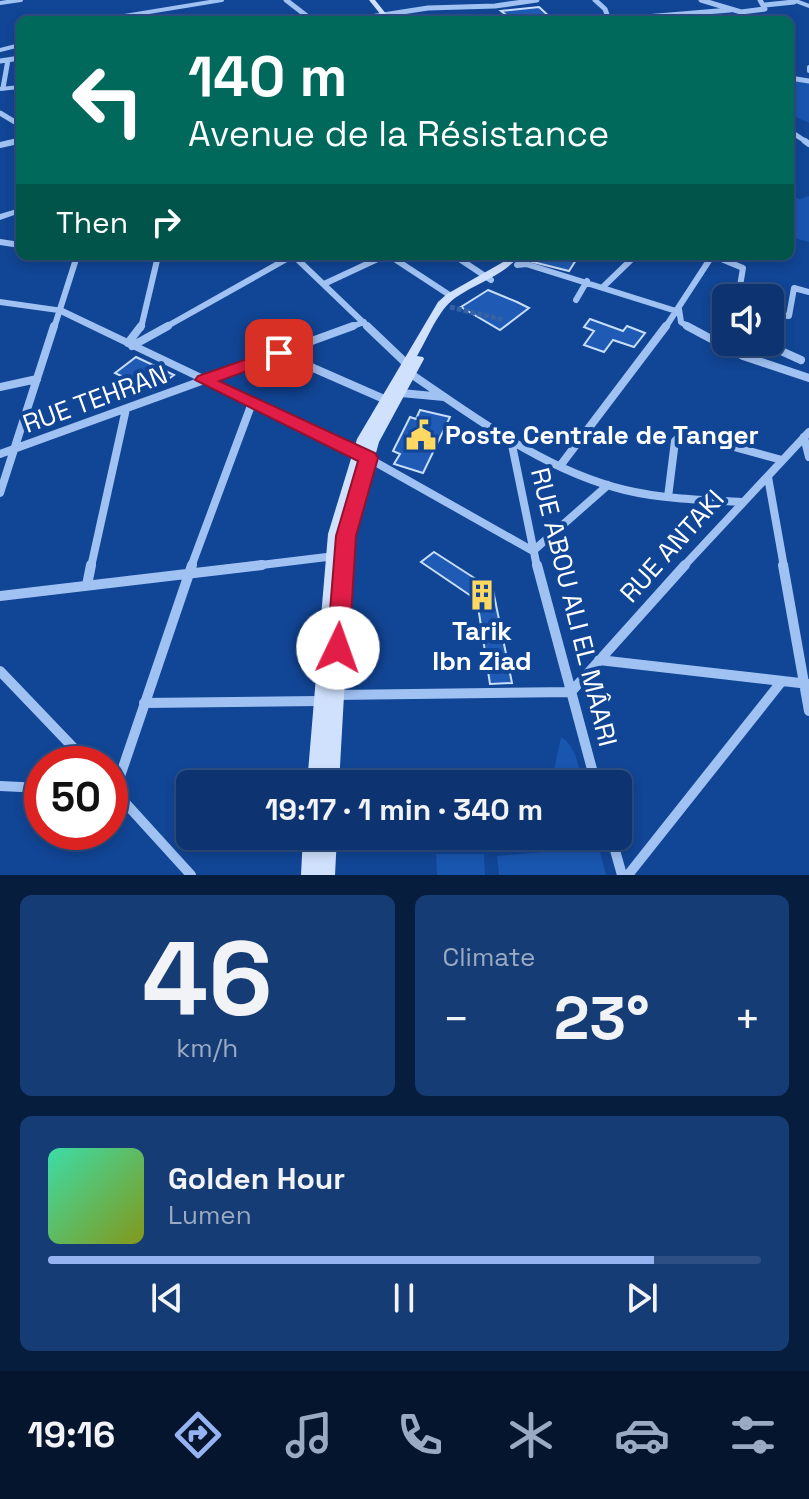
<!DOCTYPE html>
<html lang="en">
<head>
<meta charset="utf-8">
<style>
	:root { --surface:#0d3470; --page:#163c75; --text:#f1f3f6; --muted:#9aaac3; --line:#2d4f83; --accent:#95b2f1 }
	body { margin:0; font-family:"Space Grotesk",sans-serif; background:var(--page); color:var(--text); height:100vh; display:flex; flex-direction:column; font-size:30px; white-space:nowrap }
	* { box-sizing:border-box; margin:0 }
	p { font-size:26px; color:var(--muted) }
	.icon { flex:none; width:44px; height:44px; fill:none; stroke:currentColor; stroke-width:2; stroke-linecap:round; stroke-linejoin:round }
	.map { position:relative; height:875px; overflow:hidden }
	.details { display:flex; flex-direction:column; gap:20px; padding:20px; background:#071d3e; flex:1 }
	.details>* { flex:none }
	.guide { position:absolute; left:16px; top:16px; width:778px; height:244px; border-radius:12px; box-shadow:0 4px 12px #0003,0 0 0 2px var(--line); background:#00695c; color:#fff; overflow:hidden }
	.fabs { position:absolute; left:712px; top:284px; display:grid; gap:16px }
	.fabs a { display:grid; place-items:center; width:72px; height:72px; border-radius:12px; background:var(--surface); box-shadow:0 4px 12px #0003,0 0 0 2px var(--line); font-size:40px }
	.speed { position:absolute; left:24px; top:746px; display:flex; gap:16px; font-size:40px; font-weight:700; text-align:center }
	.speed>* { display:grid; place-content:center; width:104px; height:104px; border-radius:50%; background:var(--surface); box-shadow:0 4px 12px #0003,0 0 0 2px var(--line); line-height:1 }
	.speed .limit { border:12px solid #d22; background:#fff; color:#111 }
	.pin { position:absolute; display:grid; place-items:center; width:68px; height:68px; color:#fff; margin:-34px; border-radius:16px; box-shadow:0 4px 12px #0006 }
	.me { position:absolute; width:88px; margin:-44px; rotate:3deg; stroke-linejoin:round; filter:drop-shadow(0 0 6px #0008) }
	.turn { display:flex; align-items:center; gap:28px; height:168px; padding:0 40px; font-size:36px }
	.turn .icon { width:104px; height:104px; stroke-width:2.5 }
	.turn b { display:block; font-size:56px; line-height:68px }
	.then { display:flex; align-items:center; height:76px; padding:0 40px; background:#0003; gap:16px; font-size:30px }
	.big { font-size:60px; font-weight:700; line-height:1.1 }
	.details .card { flex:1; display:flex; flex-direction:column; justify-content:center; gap:12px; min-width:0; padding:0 28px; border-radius:12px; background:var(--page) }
	.details .dial { align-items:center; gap:0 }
	.dial b { font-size:104px; line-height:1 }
	.song { display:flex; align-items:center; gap:24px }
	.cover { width:96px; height:96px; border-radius:12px; background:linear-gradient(135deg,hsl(160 70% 55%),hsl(70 70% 35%)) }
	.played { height:8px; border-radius:4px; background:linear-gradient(90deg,var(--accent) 85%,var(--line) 85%) }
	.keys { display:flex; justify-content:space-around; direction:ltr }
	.heat { display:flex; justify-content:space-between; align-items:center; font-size:44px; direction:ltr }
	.details .tiles { flex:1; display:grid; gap:20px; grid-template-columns:1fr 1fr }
	.card:last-child { grid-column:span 2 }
	.trip { position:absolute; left:176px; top:770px; width:456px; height:80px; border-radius:12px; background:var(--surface); box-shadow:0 4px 12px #0003,0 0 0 2px var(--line); font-weight:700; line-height:80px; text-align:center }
	.tabs { display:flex; height:128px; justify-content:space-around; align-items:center; background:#05152d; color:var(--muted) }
	.tabs .icon { width:56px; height:56px }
	.tabs .current { color:var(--accent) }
	.tabs b { font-size:36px; color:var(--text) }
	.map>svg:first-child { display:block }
	.green { fill:#1956af }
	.building { fill:#1f5bb4; stroke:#c8defd; stroke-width:2 }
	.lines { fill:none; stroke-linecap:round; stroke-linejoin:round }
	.pedestrian-tunnel { stroke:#3561a5; stroke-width:5; stroke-dasharray:5 2; stroke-linecap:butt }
	.pedestrian { stroke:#a0c2f3; stroke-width:4 }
	.minor-far3 { stroke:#a0c2f3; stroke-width:5 }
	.minor-far2 { stroke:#a0c2f3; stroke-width:6 }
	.minor-far1 { stroke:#a0c2f3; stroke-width:8 }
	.minor { stroke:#a0c2f3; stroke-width:10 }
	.tertiary { fill:#a0c2f3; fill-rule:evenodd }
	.secondary { fill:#d0e1fd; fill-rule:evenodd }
	.route { fill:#e11d48; stroke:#92132f; stroke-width:2 }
	.labels { text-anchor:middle; stroke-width:8; stroke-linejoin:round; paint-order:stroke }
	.street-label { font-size:26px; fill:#fff; stroke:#114595 }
	.poi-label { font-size:26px; font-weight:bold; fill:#fff; stroke:#114595; text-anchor:start }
</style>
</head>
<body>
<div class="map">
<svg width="809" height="875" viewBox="0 0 809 875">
	<rect width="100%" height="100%" fill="#114595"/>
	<path class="green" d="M790 80 809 83V123L790 114Z
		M790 196 800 199 809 196V242L790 237Z
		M561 737C577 747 578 767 583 784H551Z
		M464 836H543L544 843 455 845Z
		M555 836H596L606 875H499L497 856 556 851Z
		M436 854H484L485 875H437Z"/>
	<path class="building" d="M539 7 553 20H513L501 11Z
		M522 256H561L576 260 569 271 521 259Z
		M488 290 517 302 529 308 500 330 461 307Z
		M590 319 623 331 627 326 645 333 634 347 613 340 604 352 584 345 594 331 584 327Z
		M295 326 304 336 266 350 258 340Z
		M136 357 174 375 152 391 115 373Z
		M420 410 450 417 423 473 394 464 400 454 393 451 410 417 416 419Z
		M434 552 493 590 512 683 490 684 477 600 421 562Z"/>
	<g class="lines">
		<path class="pedestrian-tunnel" d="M450 307 504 320"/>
		<path class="pedestrian" d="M793 0 809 6
			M0 3 21 0
			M100 20 222 0
			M0 50 20 45
			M809 67V71"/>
		<path class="minor-far3" d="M286 0 312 20
			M595 0 605 9 609 20
			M701 0 741 12 765 9 760 0
			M765 5 794 2
			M351 20 428 8 495 6 537 0
			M609 20 730 10
			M0 61 20 58
			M790 78 809 81
			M3 88 8 60
			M0 113 20 125
			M790 131 808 143
			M8 143 20 141"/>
		<path class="minor-far2" d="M805 141 809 144
			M0 145 18 141
			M0 242 20 245
			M294 256 369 328
			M390 256 451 296
			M455 256 491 280
			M714 256 743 268 738 298
			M517 265 526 264 676 311
			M324 284 384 256
			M604 286 635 256
			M576 300 587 281
			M679 309 681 322 690 328
			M770 315 789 316 794 288 809 292
			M54 328 77 256
			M141 328 158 256
			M164 328 292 256
			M348 328 364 322
			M665 328 712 256"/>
		<path class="minor-far1" d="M367 326 409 366
			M687 326 743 356 809 378
			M761 342 801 360
			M128 343 141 326
			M132 346 168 326
			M279 353 384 399
			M411 374C477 419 546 471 625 490 663 499 702 500 741 502
			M0 387 37 379
			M401 393 444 397
			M804 437 809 457
			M511 440 537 567
			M0 454 353 326
			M368 458 533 551
			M560 466 666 326
			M768 477 784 567
			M0 493 54 326
			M668 497 675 441 683 433 782 460
			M533 551 608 485
			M91 567 126 409
			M191 567 252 403
			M245 567 335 556
			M683 567 809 432"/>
		<path class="minor" d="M537 565 596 784
			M783 565 809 711
			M87 585 91 565
			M0 596 262 565
			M599 660 809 684
			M0 671 89 764
			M336 695 571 692 685 565
			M144 703 320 701
			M0 786 42 788
			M110 786 191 875
			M115 791 192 565
			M611 836 622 875
			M628 875 782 681"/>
		<path class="tertiary" d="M20 85V89L0 91V87Z
			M20 208V213L0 220V214Z
			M0 299 63 308 370 454 372 457 370 460H362L58 313 0 305Z"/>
		<path class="secondary" d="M369 0H375L391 20H385Z
			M509 256H519C503 276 476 283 455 298 438 310 428 338 417 356L423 357 424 359 379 442 353 536 339 784H307L328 534 357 439 438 302 447 294 505 261Z
			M303 836H337L335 875H301Z"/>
	</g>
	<path class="route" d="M279 348 285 349 288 353 285 357 219 381 375 453 378 458 356 536 349 648 346 654 338 657 330 654 327 648 336 536 358 461 195 380 198 376Z"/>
	<defs>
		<g id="civic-bare" transform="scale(2.4)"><path d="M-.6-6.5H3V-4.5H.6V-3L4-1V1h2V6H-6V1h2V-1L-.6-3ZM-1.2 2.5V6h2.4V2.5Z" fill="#ffd862" stroke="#114595" stroke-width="2.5" paint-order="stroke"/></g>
		<g id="building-bare" transform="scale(2.4)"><path d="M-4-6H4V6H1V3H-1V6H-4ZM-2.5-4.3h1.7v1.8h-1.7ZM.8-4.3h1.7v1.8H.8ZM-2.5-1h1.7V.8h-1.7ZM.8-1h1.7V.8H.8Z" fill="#ffd862" stroke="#114595" stroke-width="2.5" paint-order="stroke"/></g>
	</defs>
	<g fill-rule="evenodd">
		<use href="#civic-bare" x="421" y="435"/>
		<use href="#building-bare" x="482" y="595"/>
	</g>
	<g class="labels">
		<g class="street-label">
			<text transform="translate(95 399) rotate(-20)" y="9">RUE TEHRAN</text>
			<text transform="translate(672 546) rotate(-48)" y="9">RUE ANTAKI</text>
			<text transform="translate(574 607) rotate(76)" y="9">RUE ABOU ALI EL MÂARI</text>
		</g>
		<g class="poi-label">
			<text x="445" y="444">Poste Centrale de Tanger</text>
			<text x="482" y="640" text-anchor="middle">Tarik<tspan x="482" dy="30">Ibn Ziad</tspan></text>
		</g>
	</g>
</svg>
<div class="fabs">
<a><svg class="icon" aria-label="sound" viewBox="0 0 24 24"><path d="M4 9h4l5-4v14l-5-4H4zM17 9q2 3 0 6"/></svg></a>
</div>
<div class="speed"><div class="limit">50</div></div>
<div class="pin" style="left:279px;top:353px;background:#d93025"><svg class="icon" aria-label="arrive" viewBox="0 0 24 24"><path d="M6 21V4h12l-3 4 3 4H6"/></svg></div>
<svg class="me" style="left:338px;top:648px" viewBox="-20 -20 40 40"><circle r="19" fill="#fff"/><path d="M0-13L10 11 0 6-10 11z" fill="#e11d48"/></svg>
<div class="trip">19:17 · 1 min · 340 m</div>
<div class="guide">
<div class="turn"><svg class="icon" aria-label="left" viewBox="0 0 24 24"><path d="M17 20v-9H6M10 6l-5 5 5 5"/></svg><div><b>140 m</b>Avenue de la Résistance</div></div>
<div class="then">Then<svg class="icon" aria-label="right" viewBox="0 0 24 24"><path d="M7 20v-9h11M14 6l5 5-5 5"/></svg></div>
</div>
</div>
<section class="details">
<div class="tiles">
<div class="card dial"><b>46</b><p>km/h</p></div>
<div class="card"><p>Climate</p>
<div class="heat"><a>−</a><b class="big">23°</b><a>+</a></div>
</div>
<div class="card">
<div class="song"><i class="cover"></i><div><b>Golden Hour</b><p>Lumen</p></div></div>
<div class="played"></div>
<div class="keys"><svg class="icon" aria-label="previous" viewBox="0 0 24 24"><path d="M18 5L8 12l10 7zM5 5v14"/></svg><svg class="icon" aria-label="pause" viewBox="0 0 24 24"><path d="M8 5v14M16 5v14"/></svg><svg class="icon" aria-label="next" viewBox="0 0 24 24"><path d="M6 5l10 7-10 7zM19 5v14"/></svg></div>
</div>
</div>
</section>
<nav class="tabs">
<b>19:16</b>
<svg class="icon current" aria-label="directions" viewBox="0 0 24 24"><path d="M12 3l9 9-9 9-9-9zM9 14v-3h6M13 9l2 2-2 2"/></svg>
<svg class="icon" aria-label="music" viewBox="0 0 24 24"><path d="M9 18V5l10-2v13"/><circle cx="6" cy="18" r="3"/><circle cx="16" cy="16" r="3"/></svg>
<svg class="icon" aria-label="phone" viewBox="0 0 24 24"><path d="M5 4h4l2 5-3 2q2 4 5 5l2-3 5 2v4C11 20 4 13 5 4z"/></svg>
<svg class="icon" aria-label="climate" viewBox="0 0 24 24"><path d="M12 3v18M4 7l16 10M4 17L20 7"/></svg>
<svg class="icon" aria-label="car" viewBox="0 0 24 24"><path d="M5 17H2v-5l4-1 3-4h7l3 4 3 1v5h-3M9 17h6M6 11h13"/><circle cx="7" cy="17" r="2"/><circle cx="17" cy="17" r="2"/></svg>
<svg class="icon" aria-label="filters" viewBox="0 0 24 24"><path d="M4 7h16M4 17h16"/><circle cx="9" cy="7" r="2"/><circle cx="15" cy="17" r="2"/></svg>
</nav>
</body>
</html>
